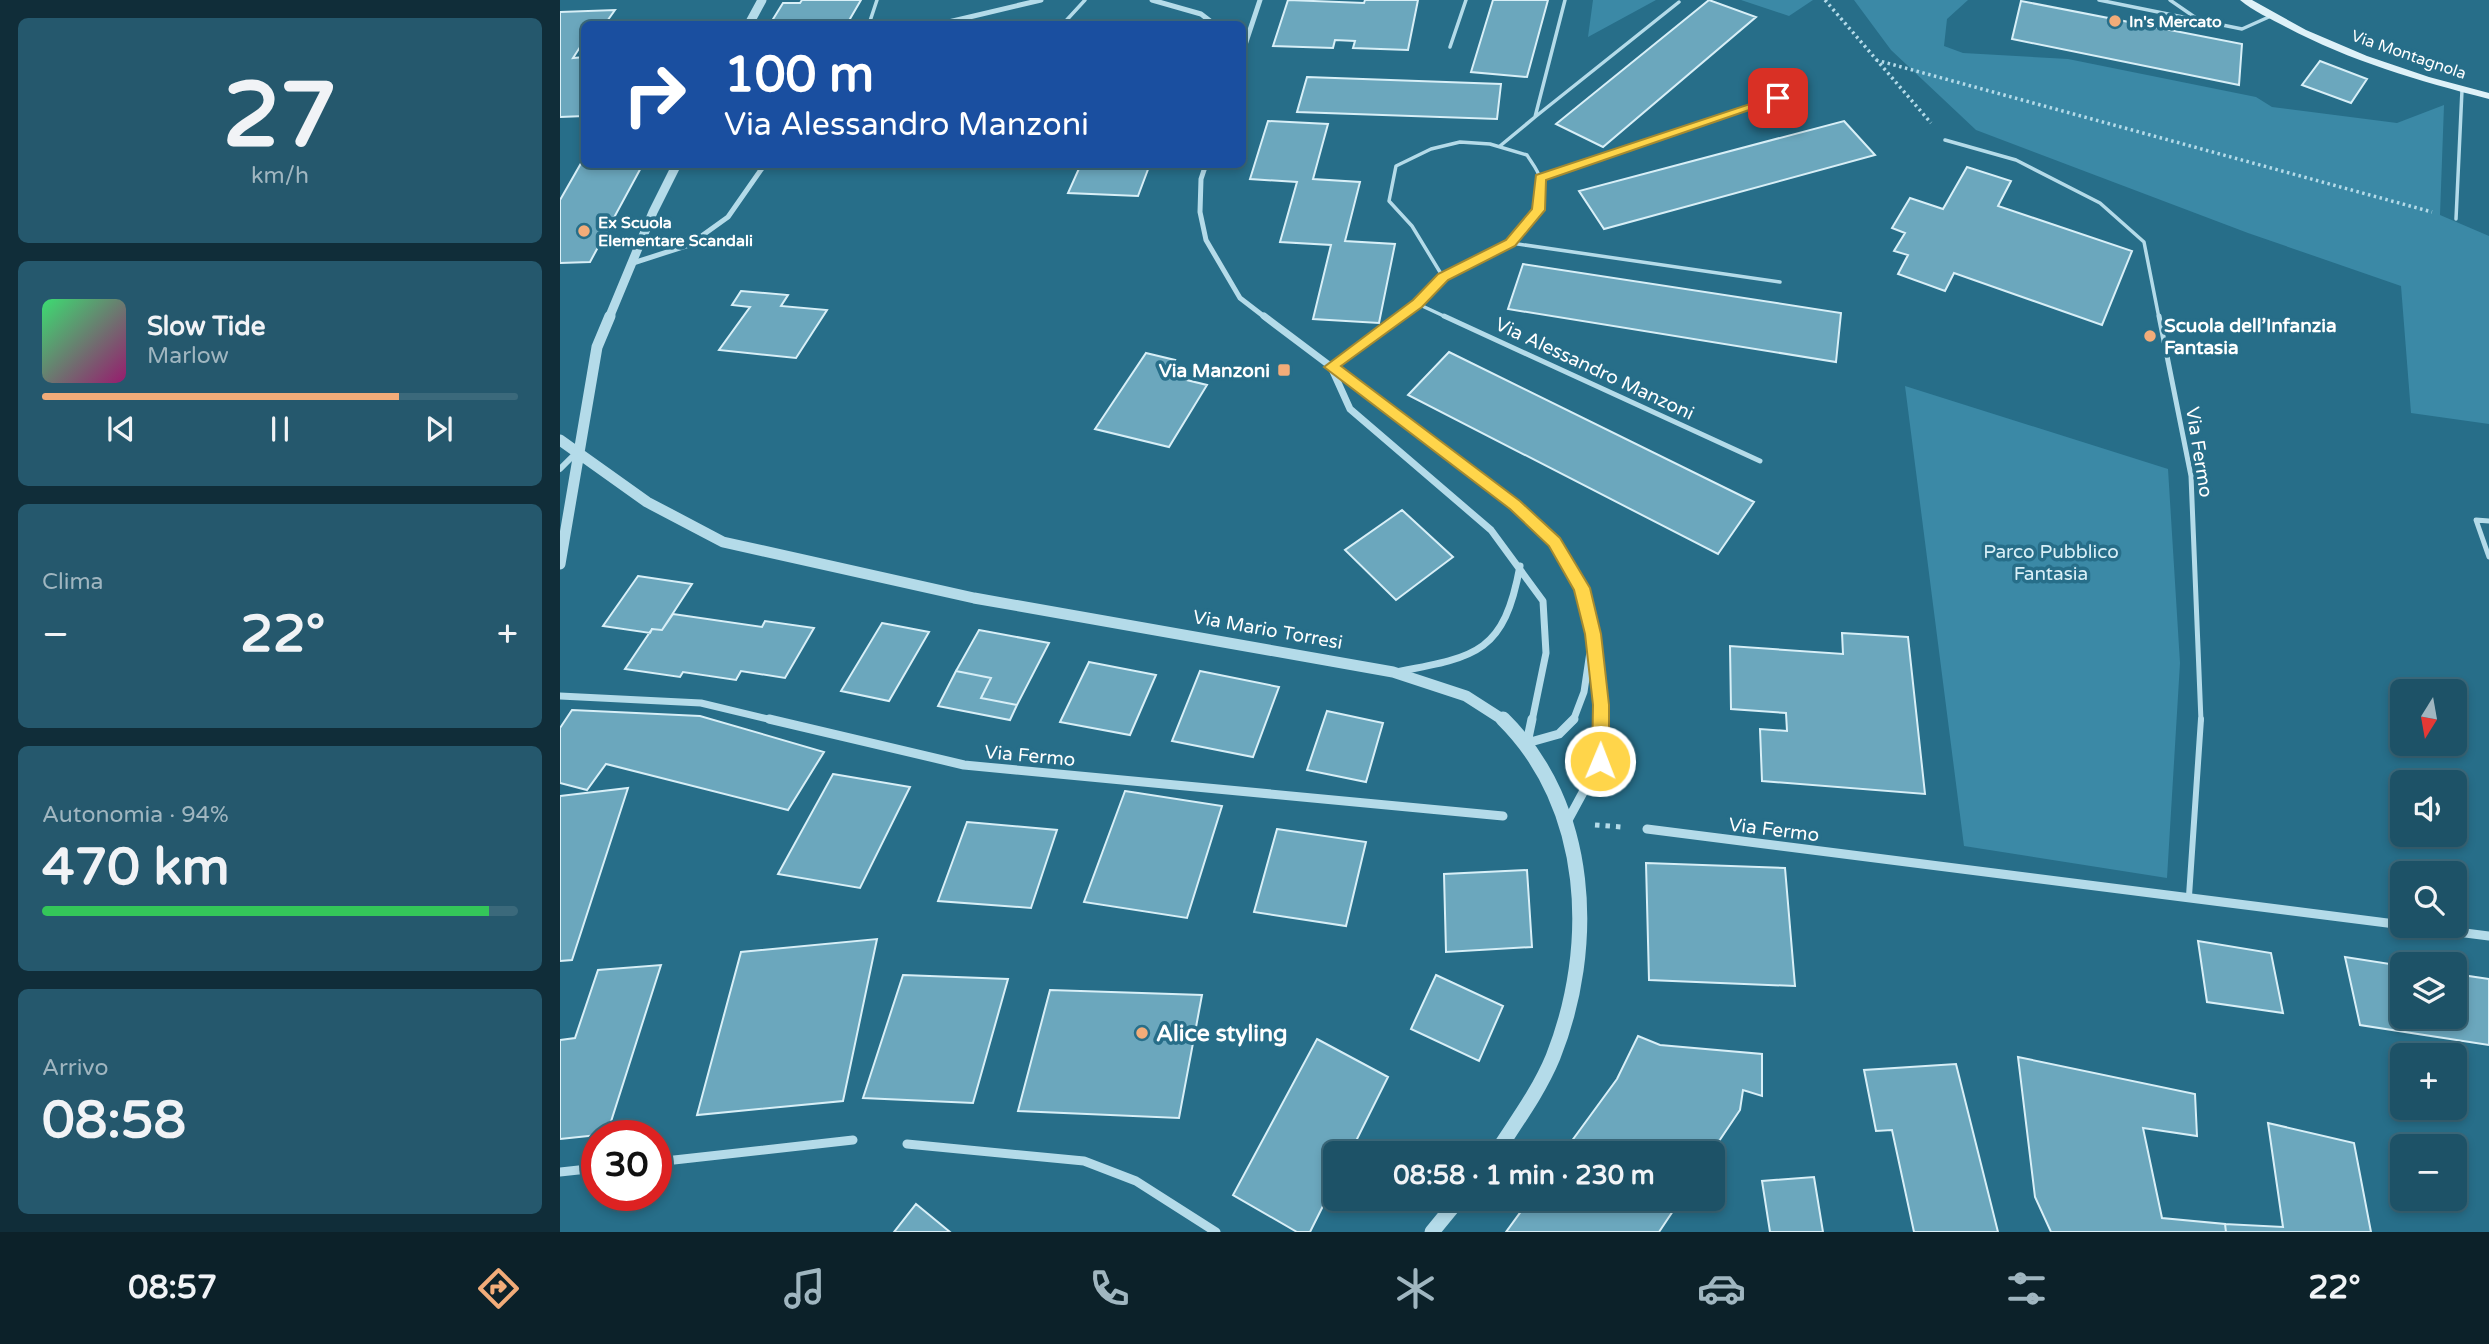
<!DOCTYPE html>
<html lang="it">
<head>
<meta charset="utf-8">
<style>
	:root { --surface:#1d5267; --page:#25586d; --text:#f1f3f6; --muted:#a0b6c0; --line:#3b697b; --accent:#f2ac79 }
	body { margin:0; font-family:"Varela Round",sans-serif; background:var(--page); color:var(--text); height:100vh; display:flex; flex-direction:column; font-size:26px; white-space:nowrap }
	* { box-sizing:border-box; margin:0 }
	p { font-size:23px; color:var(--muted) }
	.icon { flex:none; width:38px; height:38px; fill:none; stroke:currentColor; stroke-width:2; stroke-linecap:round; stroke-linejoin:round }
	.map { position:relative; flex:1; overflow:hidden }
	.panel { display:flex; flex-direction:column; gap:18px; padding:18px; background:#102d39; width:560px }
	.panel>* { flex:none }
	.hud { position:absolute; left:21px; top:21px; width:665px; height:147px; border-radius:10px; box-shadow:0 4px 10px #0003,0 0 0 2px var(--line); background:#1a4fa0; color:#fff; overflow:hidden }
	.needle { width:46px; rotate:191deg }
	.fabs { position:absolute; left:1830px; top:679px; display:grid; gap:14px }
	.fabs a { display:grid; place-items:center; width:77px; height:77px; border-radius:10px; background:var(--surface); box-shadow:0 4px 10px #0003,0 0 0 2px var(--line); font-size:35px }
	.speed { position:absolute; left:21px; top:1120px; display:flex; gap:14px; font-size:35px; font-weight:700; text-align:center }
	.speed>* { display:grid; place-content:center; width:91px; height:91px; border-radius:50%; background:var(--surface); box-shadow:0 4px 10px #0003,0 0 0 2px var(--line); line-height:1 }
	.speed .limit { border:10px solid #d22; background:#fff; color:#111 }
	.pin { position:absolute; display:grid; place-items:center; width:60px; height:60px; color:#fff; margin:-30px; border-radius:14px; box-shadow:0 4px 10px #0006 }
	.me { position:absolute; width:77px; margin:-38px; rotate:1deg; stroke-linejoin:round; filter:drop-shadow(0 0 5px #0008) }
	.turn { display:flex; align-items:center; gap:24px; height:147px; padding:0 28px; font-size:32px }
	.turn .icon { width:91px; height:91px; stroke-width:2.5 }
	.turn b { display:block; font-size:49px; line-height:60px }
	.big { font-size:52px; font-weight:700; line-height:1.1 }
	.panel .tile { flex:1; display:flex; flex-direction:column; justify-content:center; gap:10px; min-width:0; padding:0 24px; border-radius:10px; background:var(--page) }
	.panel .dial { align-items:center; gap:0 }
	.dial b { font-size:91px; line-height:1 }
	.song { display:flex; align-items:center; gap:21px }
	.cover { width:84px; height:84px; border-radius:10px; background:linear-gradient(135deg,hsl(140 70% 55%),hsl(320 70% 35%)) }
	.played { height:7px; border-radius:4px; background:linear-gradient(90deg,var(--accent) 75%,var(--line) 75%) }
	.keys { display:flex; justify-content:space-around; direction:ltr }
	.heat { display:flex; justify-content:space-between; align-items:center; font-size:38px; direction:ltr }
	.charge { height:10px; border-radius:5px; background:linear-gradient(90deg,#34c759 94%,var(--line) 0) }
	.trip { position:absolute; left:763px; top:1141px; width:402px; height:70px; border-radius:10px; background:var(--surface); box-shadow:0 4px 10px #0003,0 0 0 2px var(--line); font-weight:700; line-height:70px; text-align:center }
	.menu { display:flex; height:112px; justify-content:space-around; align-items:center; background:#0c2129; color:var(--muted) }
	.menu .icon { width:49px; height:49px }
	.menu .selected { color:var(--accent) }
	.menu b { font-size:32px; color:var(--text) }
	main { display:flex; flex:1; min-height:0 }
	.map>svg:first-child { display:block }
	.green { fill:#3b89a6 }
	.building { fill:#6ba7bd; stroke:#d8eff7; stroke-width:2 }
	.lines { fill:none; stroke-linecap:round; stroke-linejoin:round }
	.path-far1 { stroke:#b4dbe9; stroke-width:3.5; stroke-dasharray:2.5 3.5; stroke-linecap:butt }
	.path { stroke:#b4dbe9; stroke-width:5; stroke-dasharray:4.5 6; stroke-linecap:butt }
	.service-far2 { stroke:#b4dbe9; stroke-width:3.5 }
	.service-far1 { stroke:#b4dbe9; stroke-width:5 }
	.service { stroke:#b4dbe9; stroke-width:6 }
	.pedestrian { stroke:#b4dbe9; stroke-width:6 }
	.minor-far2 { stroke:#b4dbe9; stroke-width:5 }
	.minor-far1 { stroke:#b4dbe9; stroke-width:7 }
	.minor { stroke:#b4dbe9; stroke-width:9 }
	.tertiary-far2 { stroke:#b4dbe9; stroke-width:9 }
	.tertiary-far1 { stroke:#b4dbe9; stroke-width:11 }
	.tertiary { stroke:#b4dbe9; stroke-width:15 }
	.secondary { fill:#def1f8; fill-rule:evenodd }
	.route { fill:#ffd54a; stroke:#a68a30; stroke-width:2 }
	.poi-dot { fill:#f2ac79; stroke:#276e89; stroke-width:2.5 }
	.labels { text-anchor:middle; stroke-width:7; stroke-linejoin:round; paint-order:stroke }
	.far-poi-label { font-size:16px; font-weight:bold; fill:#fff; stroke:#276e89; text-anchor:start }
	.far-street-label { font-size:16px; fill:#fff; stroke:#276e89 }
	.poi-label { font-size:19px; font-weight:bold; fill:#fff; stroke:#276e89; text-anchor:start }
	.street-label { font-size:19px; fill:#fff; stroke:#276e89 }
	.park-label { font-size:19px; fill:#d8eff7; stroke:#276e89 }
	.near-poi-label { font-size:23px; font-weight:bold; fill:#fff; stroke:#276e89; text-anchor:start }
</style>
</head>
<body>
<main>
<section class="panel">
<div class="tile dial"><b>27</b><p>km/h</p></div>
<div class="tile">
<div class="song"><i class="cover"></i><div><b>Slow Tide</b><p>Marlow</p></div></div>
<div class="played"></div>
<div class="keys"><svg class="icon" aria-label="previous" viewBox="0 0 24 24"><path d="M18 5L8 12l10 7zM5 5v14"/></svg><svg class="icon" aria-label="pause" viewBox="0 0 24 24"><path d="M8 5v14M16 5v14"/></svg><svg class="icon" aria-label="next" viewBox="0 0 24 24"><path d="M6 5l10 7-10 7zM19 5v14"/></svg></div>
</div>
<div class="tile"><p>Clima</p>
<div class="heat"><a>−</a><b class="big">22°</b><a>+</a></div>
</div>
<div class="tile"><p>Autonomia · 94%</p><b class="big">470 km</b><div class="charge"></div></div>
<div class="tile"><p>Arrivo</p><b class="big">08:58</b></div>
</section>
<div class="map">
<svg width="1929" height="1232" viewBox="0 0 1929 1232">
	<rect width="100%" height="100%" fill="#276e89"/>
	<path class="green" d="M1033 0H1096L1028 37Z
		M1181 0H1253L1229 16Z
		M1294 0H1408L1387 19 1384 46 1403 53 1508 59 1696 97 1712 107 1837 123 1884 105 1880 215 1929 236V424L1851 413 1841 286 1688 233 1416 130 1331 50Z
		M1345 386 1608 469 1620 663 1607 878 1404 846Z"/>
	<path class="building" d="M242 0H301L287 24H210L223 3H240Z
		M728 0 804 3 805 0H858L848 50 793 48 795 41 775 40 773 48 713 46Z
		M933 0H988L967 77 911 72Z
		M1149 0 1196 17 1043 147 996 124Z
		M1461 1 1682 44 1679 85 1452 39Z
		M55 10 45 24H24V41L13 58 24 57V116L0 117V12Z
		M1760 61 1807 79 1791 103 1742 85Z
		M747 77 941 84 937 119 737 112Z
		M708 121 768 124 753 179 800 182 785 241 835 244 819 323 753 319 771 245 720 242 737 182 690 179Z
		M1284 121 1315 155 1044 229 1019 191Z
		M24 158V164H83L30 262 0 263V200Z
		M521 164H590L578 196 508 193Z
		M1407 167 1451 181 1438 206 1572 251 1542 325 1394 273 1385 291 1338 274 1348 255 1334 251 1345 233 1332 228 1350 198 1383 209Z
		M963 264 1281 313 1276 362 948 309Z
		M181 291 228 295 221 306 267 310 236 358 159 350 190 307 172 305Z
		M889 352 1194 502 1158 554 848 395Z
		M586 353 615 360 606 375 647 385 609 447 535 429Z
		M842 510 893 557 836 600 785 550Z
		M78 576 132 584 102 630 92 629 90 633 43 626Z
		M113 614 202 627 205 621 254 628 225 678 181 671 176 680 123 672 120 677 65 669 92 629 102 630Z
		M322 623 369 632 329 701 281 691Z
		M419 630 489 643 457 705 421 698 431 678 396 671Z
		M1282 633 1348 637 1365 794 1202 781 1200 729 1227 731 1226 713 1171 709 1170 646 1283 654Z
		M529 662 596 675 570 735 500 722Z
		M396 671 431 678 421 698 457 705 450 720 378 706Z
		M640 671 719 687 693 757 612 741Z
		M12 710 140 716 264 752 228 810 46 764 27 790 0 783V728Z
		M767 711 823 723 806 782 747 770Z
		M273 774 350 787 300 888 218 874Z
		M68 788 12 960 0 961V796Z
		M565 791 662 806 627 918 524 902Z
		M407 822 497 830 471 908 378 901Z
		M717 829 806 842 786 926 694 912Z
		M1086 863 1225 868 1235 986 1089 980Z
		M967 870 972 947 886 952 884 874Z
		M317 939 283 1101 137 1115 181 952Z
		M1638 941 1711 953 1723 1013 1647 1002Z
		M1785 957 1843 966V1017H1895V974L1929 979V1045L1800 1025Z
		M101 965 47 1134 0 1139V1040L15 1038 38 970Z
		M343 975 448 979 413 1103 303 1098Z
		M876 975 943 1006 919 1061 851 1029Z
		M490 990 642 995 619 1118 458 1111Z
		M1078 1036 1100 1045 1202 1054V1096L1183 1090 1180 1110 1151 1153H1003L1057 1079Z
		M757 1039 828 1077 790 1153H775V1182L750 1232H737L673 1195Z
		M1458 1057 1635 1094 1637 1136 1583 1128 1602 1218 1665 1224 1666 1232H1491L1475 1197Z
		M1396 1064 1438 1232H1354L1332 1130 1316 1131 1304 1070Z
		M1708 1123 1794 1143 1811 1232H1666L1665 1224 1723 1227Z
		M1254 1177 1263 1232H1210L1202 1181Z
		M970 1199H1121L1099 1232H946Z
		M356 1204 390 1232H334Z"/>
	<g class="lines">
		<path class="path-far1" d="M1265 0 1371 123
			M1316 60 1872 212"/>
		<path class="path" d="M1035 825 1062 827"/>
		<path class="service-far2" d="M1539 0 1682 29 1711 16
			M1610 0 1636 18
			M309 24 317 0
			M503 24 525 0
			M890 47 906 0
			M975 117 1119 2
			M1385 140 1456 160 1540 203 1584 242 1599 318
			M900 142 930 144 967 155C971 162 979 171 980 179 990 235 922 257 883 277L852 226 829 201 836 166 871 149Z
			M940 146 975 117 1005 0
			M980 178 1245 89
			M1896 219 1902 90
			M951 243 1220 282
			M858 304 888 318
			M839 318 858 304 883 277"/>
		<path class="service-far1" d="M884 316 1200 461
			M1599 316 1631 476 1641 721
			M771 367 841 316
			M1929 521 1916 520 1929 557"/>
		<path class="service" d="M1629 896 1641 719"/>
		<path class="pedestrian" d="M0 469 18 451"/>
		<path class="minor-far2" d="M592 0 641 14 654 24
			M380 24 481 0
			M682 54 700 0
			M646 164 641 179 640 212 646 240 680 298 706 318
			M73 263 129 245 168 217 205 164"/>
		<path class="minor-far1" d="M704 316 955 505 994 542 1022 588 1033 634 1041 721
			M771 367 790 409 931 530 983 601 986 653 972 721
			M836 672C917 657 944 653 960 566
			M0 696 141 703 216 721
			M1013 721 1024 692 1031 645"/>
		<path class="minor" d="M209 719 404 765 943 816
			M967 743 972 719
			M967 743 999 734 1014 719
			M1007 822 1040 761 1041 719
			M1087 829 1843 925
			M1850 926 1929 936
			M347 1144 524 1161 576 1181 656 1232
			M96 1162 293 1140
			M0 1172 37 1168"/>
		<path class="tertiary-far2" d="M189 24 202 0
			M49 318 93 212 117 164"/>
		<path class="tertiary-far1" d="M0 440 87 502 163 542 414 598 833 672 906 696 945 721
			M0 564 37 347 50 316"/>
		<path class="tertiary" d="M936 1153C956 1122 979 1091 993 1057 1037 946 1031 806 943 719
			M872 1232 899 1199"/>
		<path class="secondary" d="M1680 0H1692L1746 30 1807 56 1869 77 1929 93V99C1859 81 1790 61 1726 27 1711 19 1693 11 1680 0Z"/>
	</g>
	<path class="route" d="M1214 96 1224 98 986 180 985 210 955 246 888 280 862 307 781 366 960 501 1000 538 1030 588 1041 634 1049 705V761L1040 769 1032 761 1033 705 1025 634 1014 590 989 546 950 509 764 367 853 300 878 274 946 240 972 209 976 175Z"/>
	<g class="poi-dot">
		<circle cx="1555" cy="21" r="7"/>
		<circle cx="24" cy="231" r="7"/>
		<circle cx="1590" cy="336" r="7"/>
		<rect x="717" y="363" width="14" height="14" rx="3.5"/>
		<circle cx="582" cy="1033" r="7"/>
	</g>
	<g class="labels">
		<g class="far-poi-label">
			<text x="1569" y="27">In's Mercato</text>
			<text x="38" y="228">Ex Scuola<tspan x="38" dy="18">Elementare Scandali</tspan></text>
		</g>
		<g class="far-street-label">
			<text transform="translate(1849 54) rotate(19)" y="6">Via Montagnola</text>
		</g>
		<g class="poi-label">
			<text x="1604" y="332">Scuola dell’Infanzia<tspan x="1604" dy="22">Fantasia</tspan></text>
			<text x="710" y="377" text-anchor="end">Via Manzoni</text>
		</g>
		<g class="street-label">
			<text transform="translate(1035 368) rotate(25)" y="7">Via Alessandro Manzoni</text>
			<text transform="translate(1640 452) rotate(81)" y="7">Via Fermo</text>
			<text transform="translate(708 629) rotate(10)" y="7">Via Mario Torresi</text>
			<text transform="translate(470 755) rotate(5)" y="7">Via Fermo</text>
			<text transform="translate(1214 829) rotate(7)" y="7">Via Fermo</text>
		</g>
		<g class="park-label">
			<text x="1491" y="558">Parco Pubblico<tspan x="1491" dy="22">Fantasia</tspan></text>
		</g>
		<g class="near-poi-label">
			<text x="596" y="1041">Alice styling</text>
		</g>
	</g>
</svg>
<div class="fabs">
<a><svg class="needle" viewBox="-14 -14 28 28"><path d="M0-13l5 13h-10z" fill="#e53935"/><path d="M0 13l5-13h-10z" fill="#a0b6c0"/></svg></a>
<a><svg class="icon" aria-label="sound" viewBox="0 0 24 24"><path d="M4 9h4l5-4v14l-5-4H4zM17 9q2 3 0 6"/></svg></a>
<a><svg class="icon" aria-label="search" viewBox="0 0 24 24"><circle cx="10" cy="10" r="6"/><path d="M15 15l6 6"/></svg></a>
<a><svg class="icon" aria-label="layers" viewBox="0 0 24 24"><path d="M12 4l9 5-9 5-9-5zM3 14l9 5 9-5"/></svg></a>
<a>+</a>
<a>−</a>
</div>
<div class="speed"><div class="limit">30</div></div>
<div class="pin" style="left:1218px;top:98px;background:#d93025"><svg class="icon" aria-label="arrive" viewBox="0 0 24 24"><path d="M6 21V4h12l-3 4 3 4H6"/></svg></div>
<svg class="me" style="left:1040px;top:761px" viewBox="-20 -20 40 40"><circle r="17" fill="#ffd54a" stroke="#fff" stroke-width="3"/><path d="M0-11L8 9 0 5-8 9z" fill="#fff"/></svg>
<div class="trip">08:58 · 1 min · 230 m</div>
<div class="hud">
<div class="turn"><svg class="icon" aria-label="right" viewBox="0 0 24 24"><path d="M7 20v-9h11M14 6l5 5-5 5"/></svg><div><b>100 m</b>Via Alessandro Manzoni</div></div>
</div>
</div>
</main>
<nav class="menu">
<b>08:57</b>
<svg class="icon selected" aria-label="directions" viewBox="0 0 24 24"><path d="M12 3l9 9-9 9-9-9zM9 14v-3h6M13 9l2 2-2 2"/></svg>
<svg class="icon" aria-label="music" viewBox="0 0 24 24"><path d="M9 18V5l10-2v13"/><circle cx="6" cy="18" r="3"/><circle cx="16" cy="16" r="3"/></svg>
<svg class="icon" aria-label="phone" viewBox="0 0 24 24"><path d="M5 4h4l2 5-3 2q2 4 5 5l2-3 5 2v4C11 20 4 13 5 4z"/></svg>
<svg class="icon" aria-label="climate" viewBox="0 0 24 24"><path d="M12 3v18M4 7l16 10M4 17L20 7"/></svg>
<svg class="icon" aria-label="car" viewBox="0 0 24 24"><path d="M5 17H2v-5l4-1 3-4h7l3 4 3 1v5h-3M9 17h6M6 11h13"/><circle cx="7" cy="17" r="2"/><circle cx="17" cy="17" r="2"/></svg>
<svg class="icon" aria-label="filters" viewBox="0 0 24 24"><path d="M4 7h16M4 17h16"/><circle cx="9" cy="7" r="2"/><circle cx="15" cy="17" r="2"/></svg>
<b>22°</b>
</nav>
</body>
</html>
